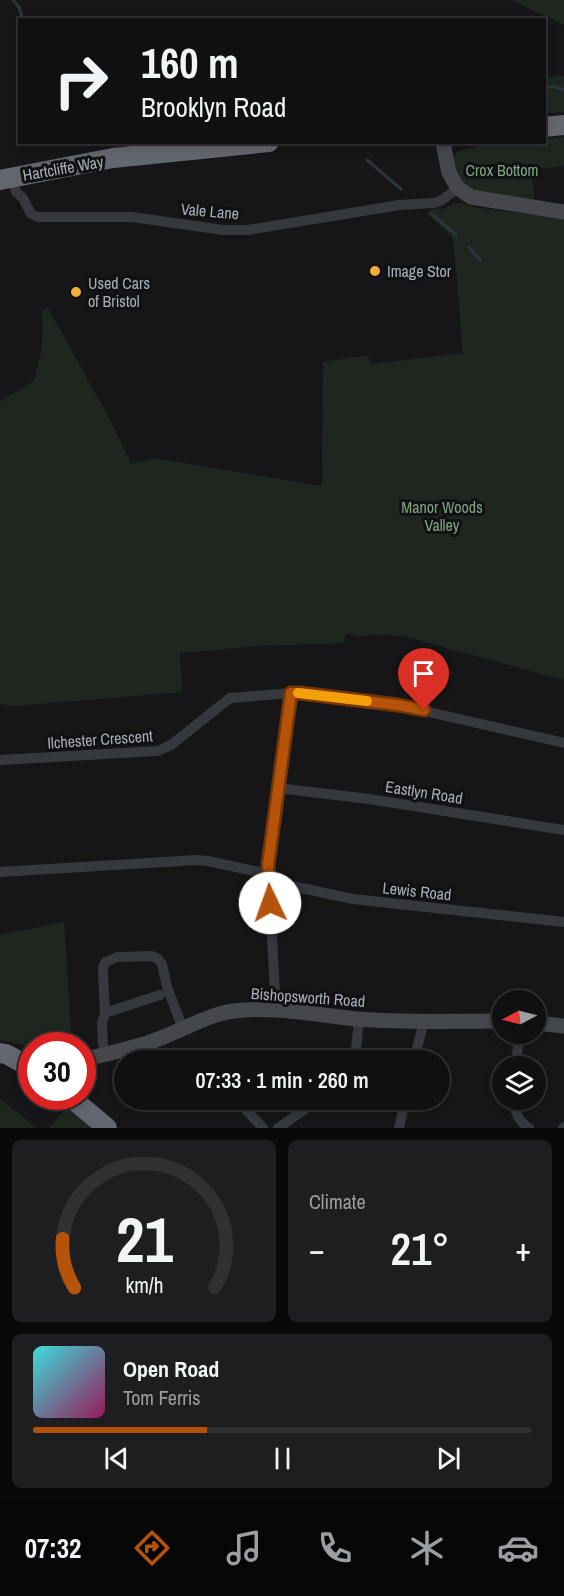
<!DOCTYPE html>
<html lang="en">
<head>
<meta charset="utf-8">
<style>
	:root { --surface:#101012; --page:#1e1e20; --text:#f1f3f6; --muted:#9c9d9f; --line:#303032; --accent:#b45309 }
	body { margin:0; font-family:"Archivo Narrow",sans-serif; background:var(--page); color:var(--text); height:100vh; display:flex; flex-direction:column; font-size:22px; white-space:nowrap }
	* { box-sizing:border-box; margin:0 }
	p { font-size:20px; color:var(--muted) }
	.icon { flex:none; width:33px; height:33px; fill:none; stroke:currentColor; stroke-width:2; stroke-linecap:round; stroke-linejoin:round }
	.map { position:relative; height:1128px; overflow:hidden }
	.sheet { display:flex; flex-direction:column; gap:12px; padding:12px; background:#09090a; flex:1 }
	.sheet>* { flex:none }
	.banner { position:absolute; left:18px; top:18px; width:528px; height:126px; border-radius:0px; box-shadow:0 3px 9px #0003,0 0 0 2px var(--line); background:#101012; color:var(--text); overflow:hidden }
	.needle { width:39px; rotate:263deg }
	.controls { position:absolute; left:492px; top:990px; display:grid; gap:12px }
	.controls a { display:grid; place-items:center; width:54px; height:54px; border-radius:50%; background:var(--surface); box-shadow:0 3px 9px #0003,0 0 0 2px var(--line); font-size:30px }
	.speed { position:absolute; left:18px; top:1032px; display:flex; gap:12px; font-size:30px; font-weight:700; text-align:center }
	.speed>* { display:grid; place-content:center; width:78px; height:78px; border-radius:50%; background:var(--surface); box-shadow:0 3px 9px #0003,0 0 0 2px var(--line); line-height:1 }
	.speed .limit { border:9px solid #d22; background:#fff; color:#111 }
	.pin { position:absolute; display:grid; place-items:center; width:51px; height:51px; color:#fff; margin:-62px -26px; border-radius:50% 50% 50% 0; rotate:-45deg; box-shadow:0 0 6px #0007 }
	.pin .icon { rotate:45deg }
	.me { position:absolute; width:66px; margin:-33px; rotate:357deg; stroke-linejoin:round; filter:drop-shadow(0 0 4px #0008) }
	.turn { display:flex; align-items:center; gap:21px; height:126px; padding:0 24px; font-size:27px }
	.turn .icon { width:78px; height:78px; stroke-width:2.5 }
	.turn b { display:block; font-size:42px; line-height:51px }
	.big { font-size:45px; font-weight:600; line-height:1.1 }
	.sheet .widget { flex:1; display:flex; flex-direction:column; justify-content:center; gap:9px; min-width:0; padding:0 21px; border-radius:9px; background:var(--page) }
	.sheet .dial { align-items:center; gap:0 }
	.dial svg { height:156px; overflow:visible; fill:none; stroke:var(--line); stroke-width:7; stroke-linecap:round; text-anchor:middle }
	.dial text { fill:var(--text); stroke:none }
	.song { display:flex; align-items:center; gap:18px }
	.cover { width:72px; height:72px; border-radius:9px; background:linear-gradient(135deg,hsl(180 70% 55%),hsl(330 70% 35%)) }
	.played { height:6px; border-radius:3px; background:linear-gradient(90deg,var(--accent) 35%,var(--line) 35%) }
	.keys { display:flex; justify-content:space-around; direction:ltr }
	.heat { display:flex; justify-content:space-between; align-items:center; font-size:33px; direction:ltr }
	.sheet .tiles { flex:1; display:grid; gap:12px; grid-template-columns:1fr 1fr }
	.widget:last-child { grid-column:span 2 }
	.trip { position:absolute; left:114px; top:1050px; width:336px; height:60px; border-radius:30px; background:var(--surface); box-shadow:0 3px 9px #0003,0 0 0 2px var(--line); font-weight:600; line-height:60px; text-align:center }
	.dock { display:flex; height:96px; justify-content:space-around; align-items:center; background:#060607; color:var(--muted) }
	.dock .icon { width:42px; height:42px }
	.dock .active { color:var(--accent) }
	.dock b { font-size:27px; color:var(--text) }
	.map>svg:first-child { display:block }
	.green { fill:#1e261f }
	.lines { fill:none; stroke-linecap:round; stroke-linejoin:round }
	.stream { stroke:#2c353c; stroke-width:3 }
	.street { stroke:#37383d; stroke-width:10 }
	.secondary { stroke:#45474d; stroke-width:15 }
	.highway { stroke:#63666e; stroke-width:20 }
	.route-casing { stroke:#753606; stroke-width:15 }
	.route { stroke:#b45309; stroke-width:10 }
	.slow { stroke:#f59e0b; stroke-width:10 }
	.poi-dot { fill:#f2b134; stroke:#111113; stroke-width:2 }
	.labels { text-anchor:middle; stroke-width:6; stroke-linejoin:round; paint-order:stroke }
	.street-label { font-size:16px; fill:#a8adb8; stroke:#111113 }
	.park-label { font-size:16px; fill:#7fa381; stroke:#111113 }
	.poi-label { font-size:16px; fill:#a8adb8; stroke:#111113; text-anchor:start }
</style>
</head>
<body>
<div class="map">
<svg width="564" height="1128" viewBox="0 0 564 1128">
	<rect width="100%" height="100%" fill="#161618"/>
	<path class="green" d="M513 0H564V25L514 1Z
		M564 76V112L545 113V77Z
		M564 137V166L531 170 535 199 473 192 461 184 451 163 456 152C484 142 515 143 544 142L545 139Z
		M455 203H462L479 208 564 218V680L403 636 369 634 367 637 346 634 344 643 258 646 180 653 182 692 14 706 0 704V401L33 382C42 356 44 337 42 310L48 308 108 416 131 464 153 458 322 486 323 362 367 355 371 364 463 353 454 246 451 236 427 214 432 209H443Z
		M64 922 72 1045 32 1046 31 1047 0 1040V935Z
		M0 1099 37 1128H0Z
		M69 1105 96 1128H49Z"/>
	<g class="lines">
		<path class="stream" d="M13 0 19 7 23 20
			M544 87H556L564 90
			M367 160 401 189
			M432 214 456 235
			M469 247 480 260"/>
		<path class="street" d="M13 177 16 192 23 198 31 214 38 217H132L223 230H248L399 205 434 203 442 200 458 188
			M0 760 158 751 171 745 230 698 291 693H300L398 705 564 743
			M278 788 369 799 564 830
			M0 872 197 860 208 861 268 874
			M268 881 353 899 564 922
			M276 1011 268 865 291 693
			M105 1013 160 995
			M103 1044 102 1023 105 1013 103 973V967L106 962 117 957 152 956 158 959 162 964 167 987 183 1029
			M355 1060 359 1019
			M414 1060 424 1021
			M516 1066 519 1034
			M514 1100C515 1112 518 1121 529 1128
			M247 1111 263 1128
			M278 1128 318 1100
			M399 1128 405 1100
			M563 1128 564 1127"/>
		<path class="secondary" d="M443 142 449 173 458 188 471 197 564 212
			M536 1023 564 1026
			M82 1060C109 1053 136 1048 161 1038 185 1029 209 1014 234 1011 272 1006 318 1015 357 1019 405 1023 454 1021 502 1021"/>
		<path class="highway" d="M544 127 564 125
			M0 180 113 158 269 142
			M0 1053 6 1054 32 1068
			M69 1096 107 1128"/>
	</g>
	<g class="lines">
		<g class="route-casing">
			<path id="route" d="M270 903 268 865 291 693H300L398 705 424 710"/>
		</g>
		<use href="#route" class="route"/>
		<path class="slow" d="M298 693 367 701"/>
	</g>
	<g class="poi-dot">
		<circle cx="375" cy="271" r="6"/>
		<circle cx="76" cy="292" r="6"/>
	</g>
	<g class="labels">
		<g class="street-label">
			<text transform="translate(63 168) rotate(-10)" y="6">Hartcliffe Way</text>
			<text transform="translate(210 211) rotate(5)" y="6">Vale Lane</text>
			<text transform="translate(100 739) rotate(-4)" y="6">Ilchester Crescent</text>
			<text transform="translate(424 792) rotate(9)" y="6">Eastlyn Road</text>
			<text transform="translate(417 891) rotate(6)" y="6">Lewis Road</text>
			<text transform="translate(308 997) rotate(4)" y="6">Bishopsworth Road</text>
		</g>
		<g class="park-label">
			<text x="502" y="176">Crox Bottom</text>
			<text x="442" y="513">Manor Woods<tspan x="442" dy="18">Valley</tspan></text>
		</g>
		<g class="poi-label">
			<text x="387" y="277">Image Stor</text>
			<text x="88" y="289">Used Cars<tspan x="88" dy="18">of Bristol</tspan></text>
		</g>
	</g>
</svg>
<div class="controls">
<a><svg class="needle" viewBox="-14 -14 28 28"><path d="M0-13l5 13h-10z" fill="#e53935"/><path d="M0 13l5-13h-10z" fill="#9c9d9f"/></svg></a>
<a><svg class="icon" aria-label="layers" viewBox="0 0 24 24"><path d="M12 4l9 5-9 5-9-5zM3 14l9 5 9-5"/></svg></a>
</div>
<div class="speed"><div class="limit">30</div></div>
<div class="pin" style="left:424px;top:710px;background:#d93025"><svg class="icon" aria-label="arrive" viewBox="0 0 24 24"><path d="M6 21V4h12l-3 4 3 4H6"/></svg></div>
<svg class="me" style="left:270px;top:903px" viewBox="-20 -20 40 40"><circle r="19" fill="#fff"/><path d="M0-13L10 11 0 6-10 11z" fill="#b45309"/></svg>
<div class="trip">07:33 · 1 min · 260 m</div>
<div class="banner">
<div class="turn"><svg class="icon" aria-label="right" viewBox="0 0 24 24"><path d="M7 20v-9h11M14 6l5 5-5 5"/></svg><div><b>160 m</b>Brooklyn Road</div></div>
</div>
</div>
<section class="sheet">
<div class="tiles">
<div class="widget dial"><svg viewBox="0 0 100 80">
<path d="M14 69A42 42 0 1 1 86 69"/>
<path d="M14 69A42 42 0 0 1 8 44" stroke="#b45309"/>
<text x="50" y="56" font-size="32" font-weight="700">21</text>
<text x="50" y="72" font-size="11">km/h</text>
</svg></div>
<div class="widget"><p>Climate</p>
<div class="heat"><a>−</a><b class="big">21°</b><a>+</a></div>
</div>
<div class="widget">
<div class="song"><i class="cover"></i><div><b>Open Road</b><p>Tom Ferris</p></div></div>
<div class="played"></div>
<div class="keys"><svg class="icon" aria-label="previous" viewBox="0 0 24 24"><path d="M18 5L8 12l10 7zM5 5v14"/></svg><svg class="icon" aria-label="pause" viewBox="0 0 24 24"><path d="M8 5v14M16 5v14"/></svg><svg class="icon" aria-label="next" viewBox="0 0 24 24"><path d="M6 5l10 7-10 7zM19 5v14"/></svg></div>
</div>
</div>
</section>
<nav class="dock">
<b>07:32</b>
<svg class="icon active" aria-label="directions" viewBox="0 0 24 24"><path d="M12 3l9 9-9 9-9-9zM9 14v-3h6M13 9l2 2-2 2"/></svg>
<svg class="icon" aria-label="music" viewBox="0 0 24 24"><path d="M9 18V5l10-2v13"/><circle cx="6" cy="18" r="3"/><circle cx="16" cy="16" r="3"/></svg>
<svg class="icon" aria-label="phone" viewBox="0 0 24 24"><path d="M5 4h4l2 5-3 2q2 4 5 5l2-3 5 2v4C11 20 4 13 5 4z"/></svg>
<svg class="icon" aria-label="climate" viewBox="0 0 24 24"><path d="M12 3v18M4 7l16 10M4 17L20 7"/></svg>
<svg class="icon" aria-label="car" viewBox="0 0 24 24"><path d="M5 17H2v-5l4-1 3-4h7l3 4 3 1v5h-3M9 17h6M6 11h13"/><circle cx="7" cy="17" r="2"/><circle cx="17" cy="17" r="2"/></svg>
</nav>
</body>
</html>
